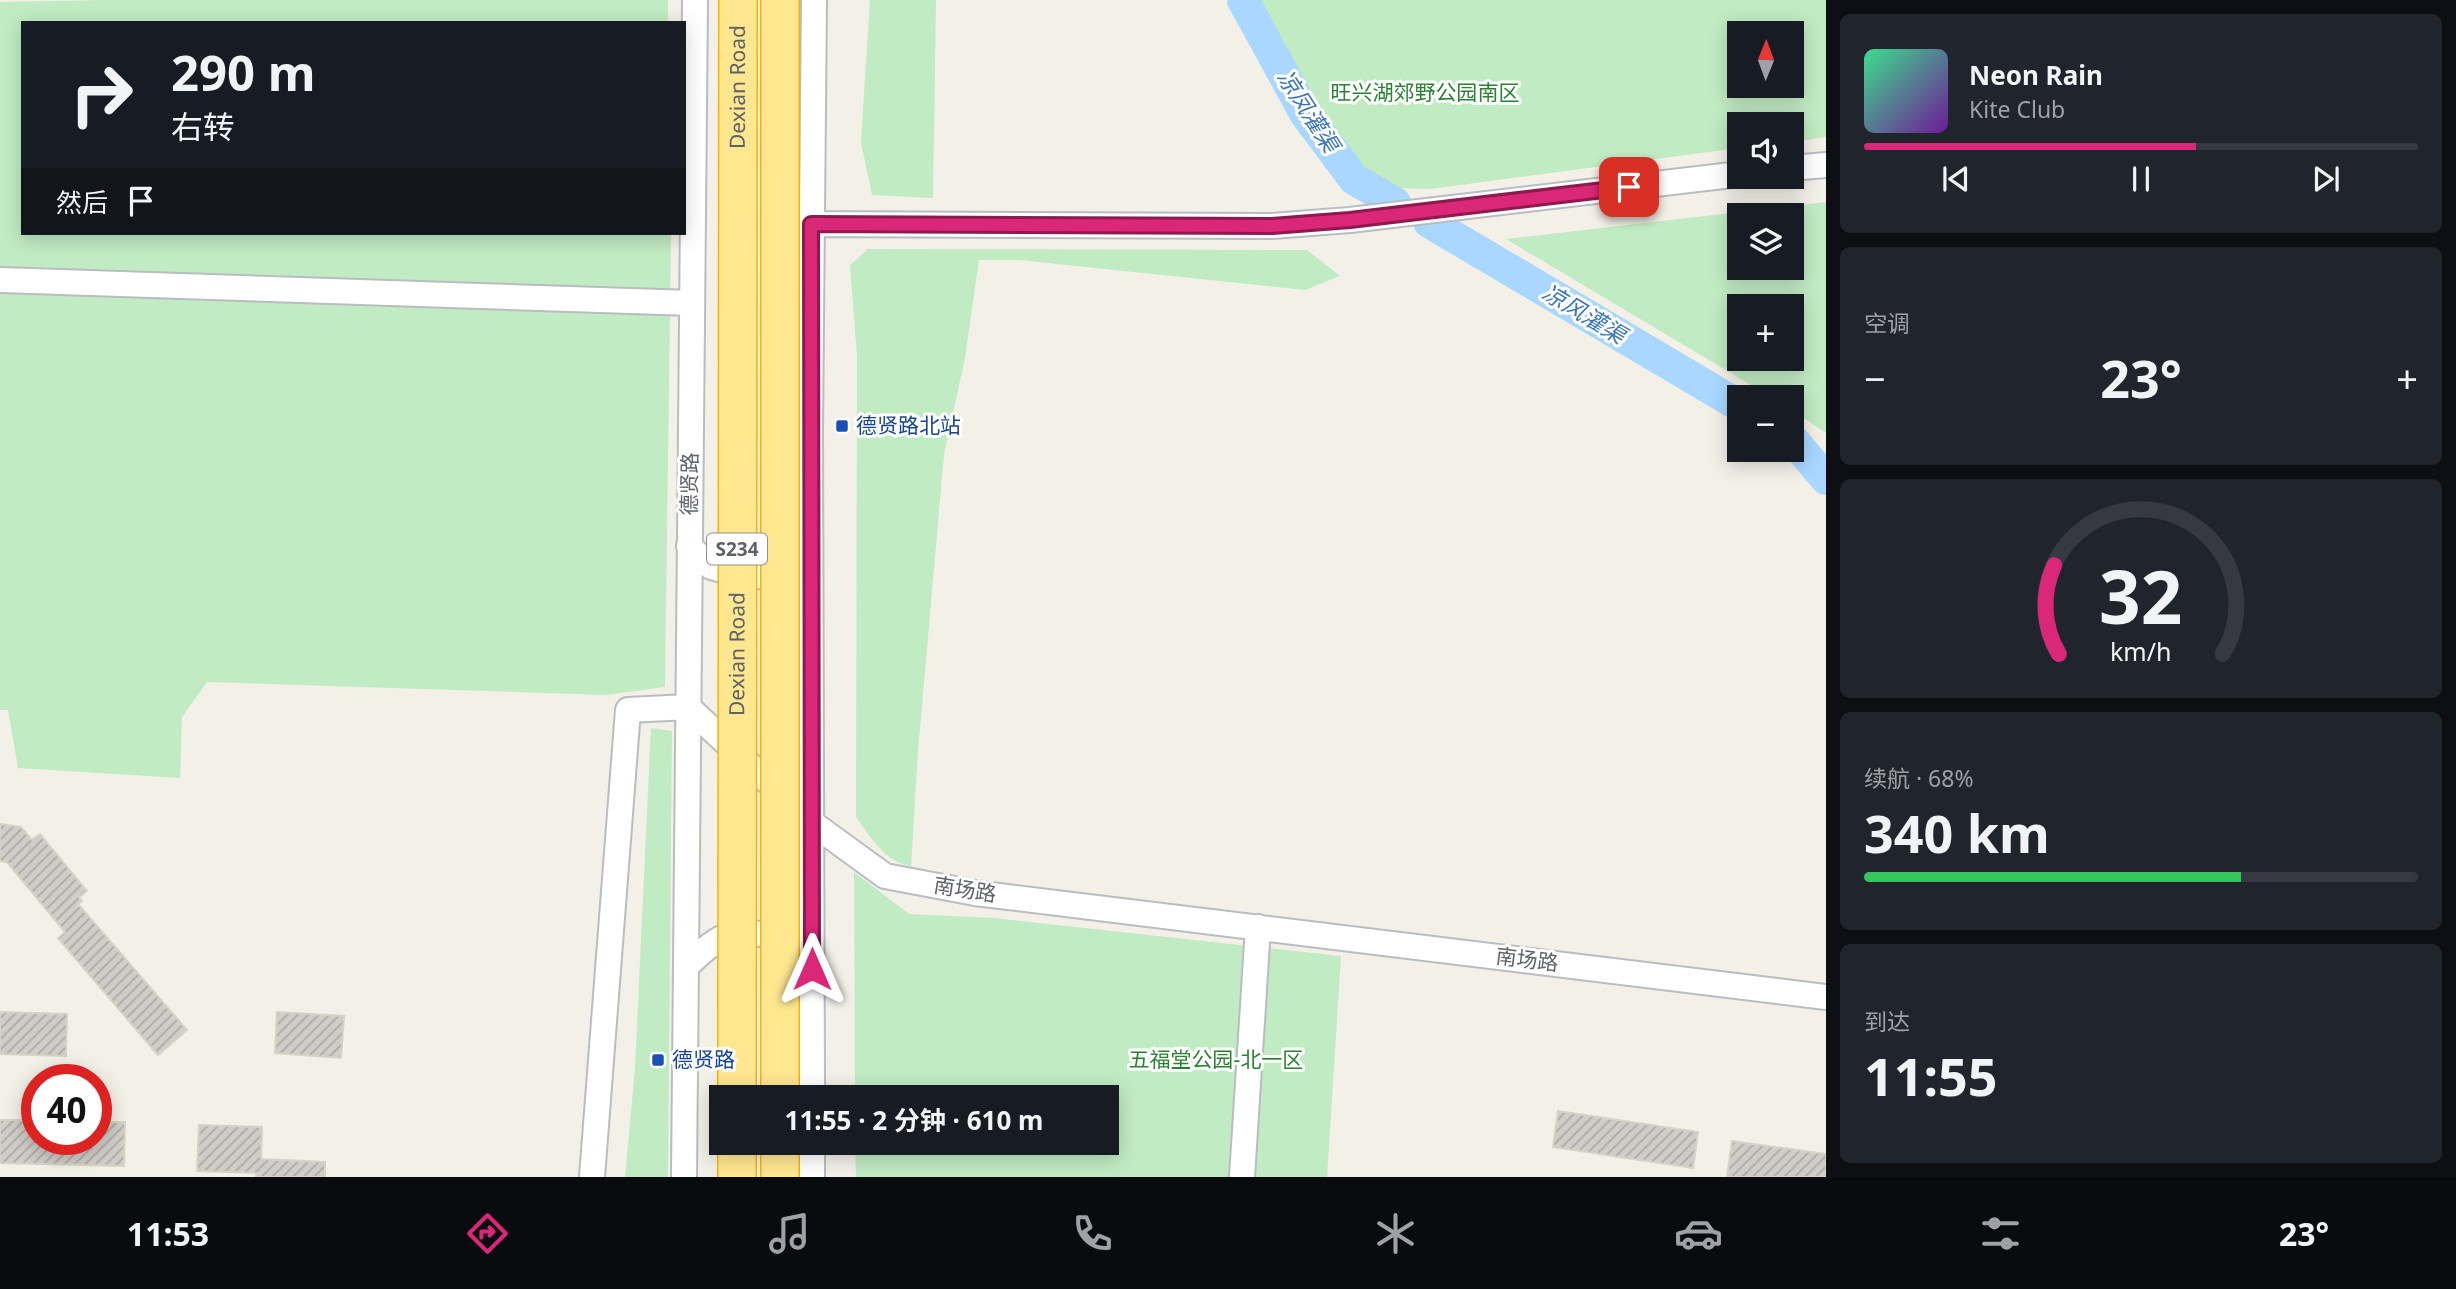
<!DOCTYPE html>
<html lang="zh">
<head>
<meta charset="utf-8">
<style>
	:root { --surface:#171b24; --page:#20242c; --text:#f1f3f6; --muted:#9ea1a6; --line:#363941; --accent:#db2777 }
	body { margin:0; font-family:"Noto Sans","Noto Sans SC",sans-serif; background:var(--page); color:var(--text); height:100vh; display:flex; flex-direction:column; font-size:26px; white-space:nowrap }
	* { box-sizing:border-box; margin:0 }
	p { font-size:23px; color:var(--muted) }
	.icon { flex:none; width:38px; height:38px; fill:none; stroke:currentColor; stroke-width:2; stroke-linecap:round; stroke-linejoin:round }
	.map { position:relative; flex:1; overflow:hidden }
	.drawer { display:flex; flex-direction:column; gap:14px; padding:14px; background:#0d0f14; width:630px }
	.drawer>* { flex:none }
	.guide { position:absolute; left:21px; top:21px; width:665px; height:214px; border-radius:0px; box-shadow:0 4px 18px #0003; background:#171b24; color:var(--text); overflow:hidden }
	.needle { width:46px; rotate:1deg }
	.fabs { position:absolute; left:1727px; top:21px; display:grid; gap:14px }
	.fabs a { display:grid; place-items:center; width:77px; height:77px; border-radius:0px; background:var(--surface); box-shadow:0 4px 18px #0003; font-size:35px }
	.speed { position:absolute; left:21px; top:1064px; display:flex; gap:14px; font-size:35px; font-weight:700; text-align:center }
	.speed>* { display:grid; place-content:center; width:91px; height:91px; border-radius:50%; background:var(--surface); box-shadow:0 4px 18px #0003; line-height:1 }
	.speed .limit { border:10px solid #d22; background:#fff; color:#111 }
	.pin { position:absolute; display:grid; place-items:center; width:60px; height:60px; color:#fff; margin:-30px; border-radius:14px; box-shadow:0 4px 10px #0006 }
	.me { position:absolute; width:77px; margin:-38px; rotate:0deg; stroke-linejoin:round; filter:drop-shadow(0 0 5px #0008) }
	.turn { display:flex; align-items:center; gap:24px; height:147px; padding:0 35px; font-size:32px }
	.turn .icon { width:91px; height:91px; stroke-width:2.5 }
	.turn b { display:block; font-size:49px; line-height:60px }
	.then { display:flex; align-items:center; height:66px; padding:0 35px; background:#0003; gap:14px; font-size:26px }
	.big { font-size:52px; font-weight:700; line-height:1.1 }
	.drawer .card { flex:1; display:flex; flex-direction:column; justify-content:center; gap:10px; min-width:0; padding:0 24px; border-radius:10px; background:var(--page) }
	.drawer .dial { align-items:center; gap:0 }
	.dial svg { height:182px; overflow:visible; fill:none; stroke:var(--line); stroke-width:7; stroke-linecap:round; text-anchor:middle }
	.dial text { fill:var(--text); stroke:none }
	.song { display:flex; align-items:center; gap:21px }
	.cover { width:84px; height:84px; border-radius:10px; background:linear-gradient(135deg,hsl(150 70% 55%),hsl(280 70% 35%)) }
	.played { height:7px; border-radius:4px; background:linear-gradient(90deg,var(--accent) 60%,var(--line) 60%) }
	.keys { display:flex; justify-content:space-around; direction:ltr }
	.heat { display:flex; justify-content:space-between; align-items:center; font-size:38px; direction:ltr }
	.charge { height:10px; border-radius:5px; background:linear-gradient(90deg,#34c759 68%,var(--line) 0) }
	.trip { position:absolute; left:709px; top:1085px; width:410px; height:70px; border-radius:0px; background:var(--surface); box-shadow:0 4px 18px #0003; font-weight:700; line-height:70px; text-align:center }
	.tabs { display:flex; height:112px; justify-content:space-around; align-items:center; background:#090b0e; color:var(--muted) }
	.tabs .icon { width:49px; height:49px }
	.tabs .active { color:var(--accent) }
	.tabs b { font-size:32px; color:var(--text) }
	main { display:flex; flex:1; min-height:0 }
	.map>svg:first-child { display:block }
	.green { fill:#c1ebc3; fill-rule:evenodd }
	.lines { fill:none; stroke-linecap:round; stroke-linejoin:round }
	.river { stroke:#a9d7ff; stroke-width:32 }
	.building { fill:url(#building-hatch); stroke:#d7d2c4; stroke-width:2 }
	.minor-casing { stroke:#b9bcc1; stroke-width:28 }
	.highway-casing { stroke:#f8b400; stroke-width:40 }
	.minor { stroke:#fff; stroke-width:24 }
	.highway { stroke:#ffe790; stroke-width:37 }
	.highway-bridge-casing { stroke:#f8b400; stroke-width:40; stroke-linecap:butt }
	.highway-bridge { stroke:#ffe790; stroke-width:37 }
	.route-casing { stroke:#8e194d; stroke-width:18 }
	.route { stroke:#db2777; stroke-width:12 }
	.transit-dot { fill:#1a4fb4; stroke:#fff; stroke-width:2.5 }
	.labels { text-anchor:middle; stroke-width:6; stroke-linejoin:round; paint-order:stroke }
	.shield { fill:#fff; stroke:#8e9195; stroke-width:2 }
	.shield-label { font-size:19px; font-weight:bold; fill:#5e6268 }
	.street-label { font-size:21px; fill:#5e6268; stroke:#fff }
	.park-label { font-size:21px; fill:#2b8133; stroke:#fff }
	.transit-label { font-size:21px; fill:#164399; stroke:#fff; text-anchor:start }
	.water-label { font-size:23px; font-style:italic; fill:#3a75bd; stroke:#fff }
</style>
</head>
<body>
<main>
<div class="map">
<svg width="1826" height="1177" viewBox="0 0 1826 1177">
	<defs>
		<pattern id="building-hatch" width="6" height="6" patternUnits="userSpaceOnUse" patternTransform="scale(1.75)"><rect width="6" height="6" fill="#cfcdc6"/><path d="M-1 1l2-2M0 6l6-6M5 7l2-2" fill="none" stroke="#abaaa5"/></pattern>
	</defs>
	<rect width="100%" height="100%" fill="#f2f0e7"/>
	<path class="green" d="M104 0H668V23H23V233H671L665 687 606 695 207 682 182 717 180 778 18 768 8 710H0V2Z
		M870 0H936L933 198 872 195 861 142Z
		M1260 0H1826V137L1792 142V124H1740L1739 148 1430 189 1393 188 1361 172 1342 145ZM1740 33H1792V86H1740Z
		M1826 202V433L1792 410V397H1771L1506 239ZM1792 215V268H1740V215ZM1792 306V359H1740V306Z
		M868 249 1307 250 1340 276 1305 290 1019 260H979L965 358 944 454 918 751 911 866C884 862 871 837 856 817L857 356 850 265Z
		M651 728 672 731 668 1177H625L635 1068Z
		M854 872 909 914 994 918 1341 956 1327 1177H856L855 1143H1106V1097H855Z"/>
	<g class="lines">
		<path class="river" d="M1243 0 1306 115 1354 179 1395 203
			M1429 222 1740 406
			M1792 439 1826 479"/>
	</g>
	<path class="building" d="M0 824 21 827 32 840 40 834 87 891 79 897 82 901 78 904 187 1030 158 1055 58 938 65 932 7 862 0 861Z
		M0 1012 67 1014 66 1056 0 1054Z
		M277 1012 344 1016 341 1058 275 1053Z
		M1558 1111 1698 1132 1693 1168 1553 1147Z
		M0 1120H37V1139H96V1122H125L124 1166 0 1163Z
		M199 1125 262 1127 261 1159 325 1162V1177H256V1173L197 1171Z
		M1732 1141 1826 1154V1177H1727Z"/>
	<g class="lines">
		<g class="minor-casing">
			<path id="minor" d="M1792 168 1826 165
				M811 224 1272 226 1350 220 1740 174
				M0 280 692 303
				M689 546 711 567 748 577 787 574 791 571
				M686 967C724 929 740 924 791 944
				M812 1097 810 430 814 0
				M592 1177 628 710 688 707 812 823 885 876 975 893 1826 997
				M684 1177 695 0
				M812 1177V1143
				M1242 1177 1258 927"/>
		</g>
		<g class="highway-casing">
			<path id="highway" d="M780 1143V1177
				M737 1177V1143"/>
		</g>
		<use href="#minor" class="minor"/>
		<use href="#highway" class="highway"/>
		<g class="highway-bridge-casing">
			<g id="highway-bridge">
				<path d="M780 0V1097"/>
				<path id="s1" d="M737 1097 738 0"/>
			</g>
		</g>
		<use href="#highway-bridge" class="highway-bridge"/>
	</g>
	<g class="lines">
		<g class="route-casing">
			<path id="route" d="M812 969 811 224 1272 226 1350 220 1629 187"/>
		</g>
		<use href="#route" class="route"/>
	</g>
	<g class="transit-dot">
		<rect x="835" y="419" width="14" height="14" rx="3.5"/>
		<rect x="651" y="1053" width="14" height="14" rx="3.5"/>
	</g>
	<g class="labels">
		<rect class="shield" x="707" y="533.5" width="60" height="31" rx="5"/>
		<g class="shield-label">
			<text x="737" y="556">S234</text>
		</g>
		<g class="street-label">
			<text dy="7" stroke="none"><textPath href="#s1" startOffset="1010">Dexian Road</textPath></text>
			<text transform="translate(690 484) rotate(-89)" y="7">德贤路</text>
			<text dy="7" stroke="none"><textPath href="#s1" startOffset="443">Dexian Road</textPath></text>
			<text transform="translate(965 890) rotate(9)" y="7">南场路</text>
			<text transform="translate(1527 960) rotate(7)" y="7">南场路</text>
		</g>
		<g class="park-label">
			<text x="1425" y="100">旺兴湖郊野公园南区</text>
			<text x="1216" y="1067">五福堂公园-北一区</text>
		</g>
		<g class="transit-label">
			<text x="856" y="433">德贤路北站</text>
			<text x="672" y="1067">德贤路</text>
		</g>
		<g class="water-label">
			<text transform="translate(1308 111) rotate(57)" y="8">凉凤灌渠</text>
			<text transform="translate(1584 314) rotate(31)" y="8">凉风灌渠</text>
		</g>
	</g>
</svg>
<div class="fabs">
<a><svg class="needle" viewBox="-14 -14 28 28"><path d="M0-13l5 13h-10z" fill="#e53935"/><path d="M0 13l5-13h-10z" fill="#9ea1a6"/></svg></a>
<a><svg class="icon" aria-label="sound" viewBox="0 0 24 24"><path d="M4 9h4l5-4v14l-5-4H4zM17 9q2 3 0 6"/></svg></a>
<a><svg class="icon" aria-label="layers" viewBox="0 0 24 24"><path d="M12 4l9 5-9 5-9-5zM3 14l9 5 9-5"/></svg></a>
<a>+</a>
<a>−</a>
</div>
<div class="speed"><div class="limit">40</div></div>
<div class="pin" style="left:1629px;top:187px;background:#d93025"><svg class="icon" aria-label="arrive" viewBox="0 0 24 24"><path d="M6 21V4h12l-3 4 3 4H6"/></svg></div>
<svg class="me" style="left:812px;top:969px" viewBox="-20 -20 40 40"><path d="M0-17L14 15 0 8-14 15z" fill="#db2777" stroke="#fff" stroke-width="4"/></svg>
<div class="trip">11:55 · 2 分钟 · 610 m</div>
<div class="guide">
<div class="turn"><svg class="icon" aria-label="right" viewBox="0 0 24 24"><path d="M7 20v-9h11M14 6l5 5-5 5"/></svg><div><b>290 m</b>右转</div></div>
<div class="then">然后<svg class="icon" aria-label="arrive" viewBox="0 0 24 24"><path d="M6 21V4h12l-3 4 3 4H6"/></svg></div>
</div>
</div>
<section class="drawer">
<div class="card">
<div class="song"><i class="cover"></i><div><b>Neon Rain</b><p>Kite Club</p></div></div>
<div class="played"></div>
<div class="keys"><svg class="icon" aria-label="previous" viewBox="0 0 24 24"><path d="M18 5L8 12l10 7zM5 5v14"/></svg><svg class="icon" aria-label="pause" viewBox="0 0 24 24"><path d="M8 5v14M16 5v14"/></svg><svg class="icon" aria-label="next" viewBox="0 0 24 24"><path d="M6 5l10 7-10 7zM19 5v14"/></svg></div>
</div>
<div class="card"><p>空调</p>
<div class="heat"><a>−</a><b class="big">23°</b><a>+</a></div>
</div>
<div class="card dial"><svg viewBox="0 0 100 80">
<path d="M14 69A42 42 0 1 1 86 69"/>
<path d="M14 69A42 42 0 0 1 12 30" stroke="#db2777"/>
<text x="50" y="56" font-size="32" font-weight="700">32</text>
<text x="50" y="72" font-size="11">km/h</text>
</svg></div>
<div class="card"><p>续航 · 68%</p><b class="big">340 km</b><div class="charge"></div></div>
<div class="card"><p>到达</p><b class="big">11:55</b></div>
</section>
</main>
<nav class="tabs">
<b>11:53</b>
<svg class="icon active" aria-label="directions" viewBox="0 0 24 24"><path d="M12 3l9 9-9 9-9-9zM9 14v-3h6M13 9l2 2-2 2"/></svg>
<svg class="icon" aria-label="music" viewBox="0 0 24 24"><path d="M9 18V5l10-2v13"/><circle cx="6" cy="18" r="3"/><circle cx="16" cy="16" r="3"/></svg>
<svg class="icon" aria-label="phone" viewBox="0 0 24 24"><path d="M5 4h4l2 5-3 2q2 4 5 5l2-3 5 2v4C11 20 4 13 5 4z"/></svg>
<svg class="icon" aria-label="climate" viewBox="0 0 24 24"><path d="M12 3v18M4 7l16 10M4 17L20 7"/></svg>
<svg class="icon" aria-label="car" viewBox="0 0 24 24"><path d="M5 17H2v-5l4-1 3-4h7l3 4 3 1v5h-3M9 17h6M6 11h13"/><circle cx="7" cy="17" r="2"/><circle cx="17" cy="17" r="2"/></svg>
<svg class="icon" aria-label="filters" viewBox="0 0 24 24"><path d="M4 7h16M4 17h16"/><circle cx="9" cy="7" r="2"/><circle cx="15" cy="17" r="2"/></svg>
<b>23°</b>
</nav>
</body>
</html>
